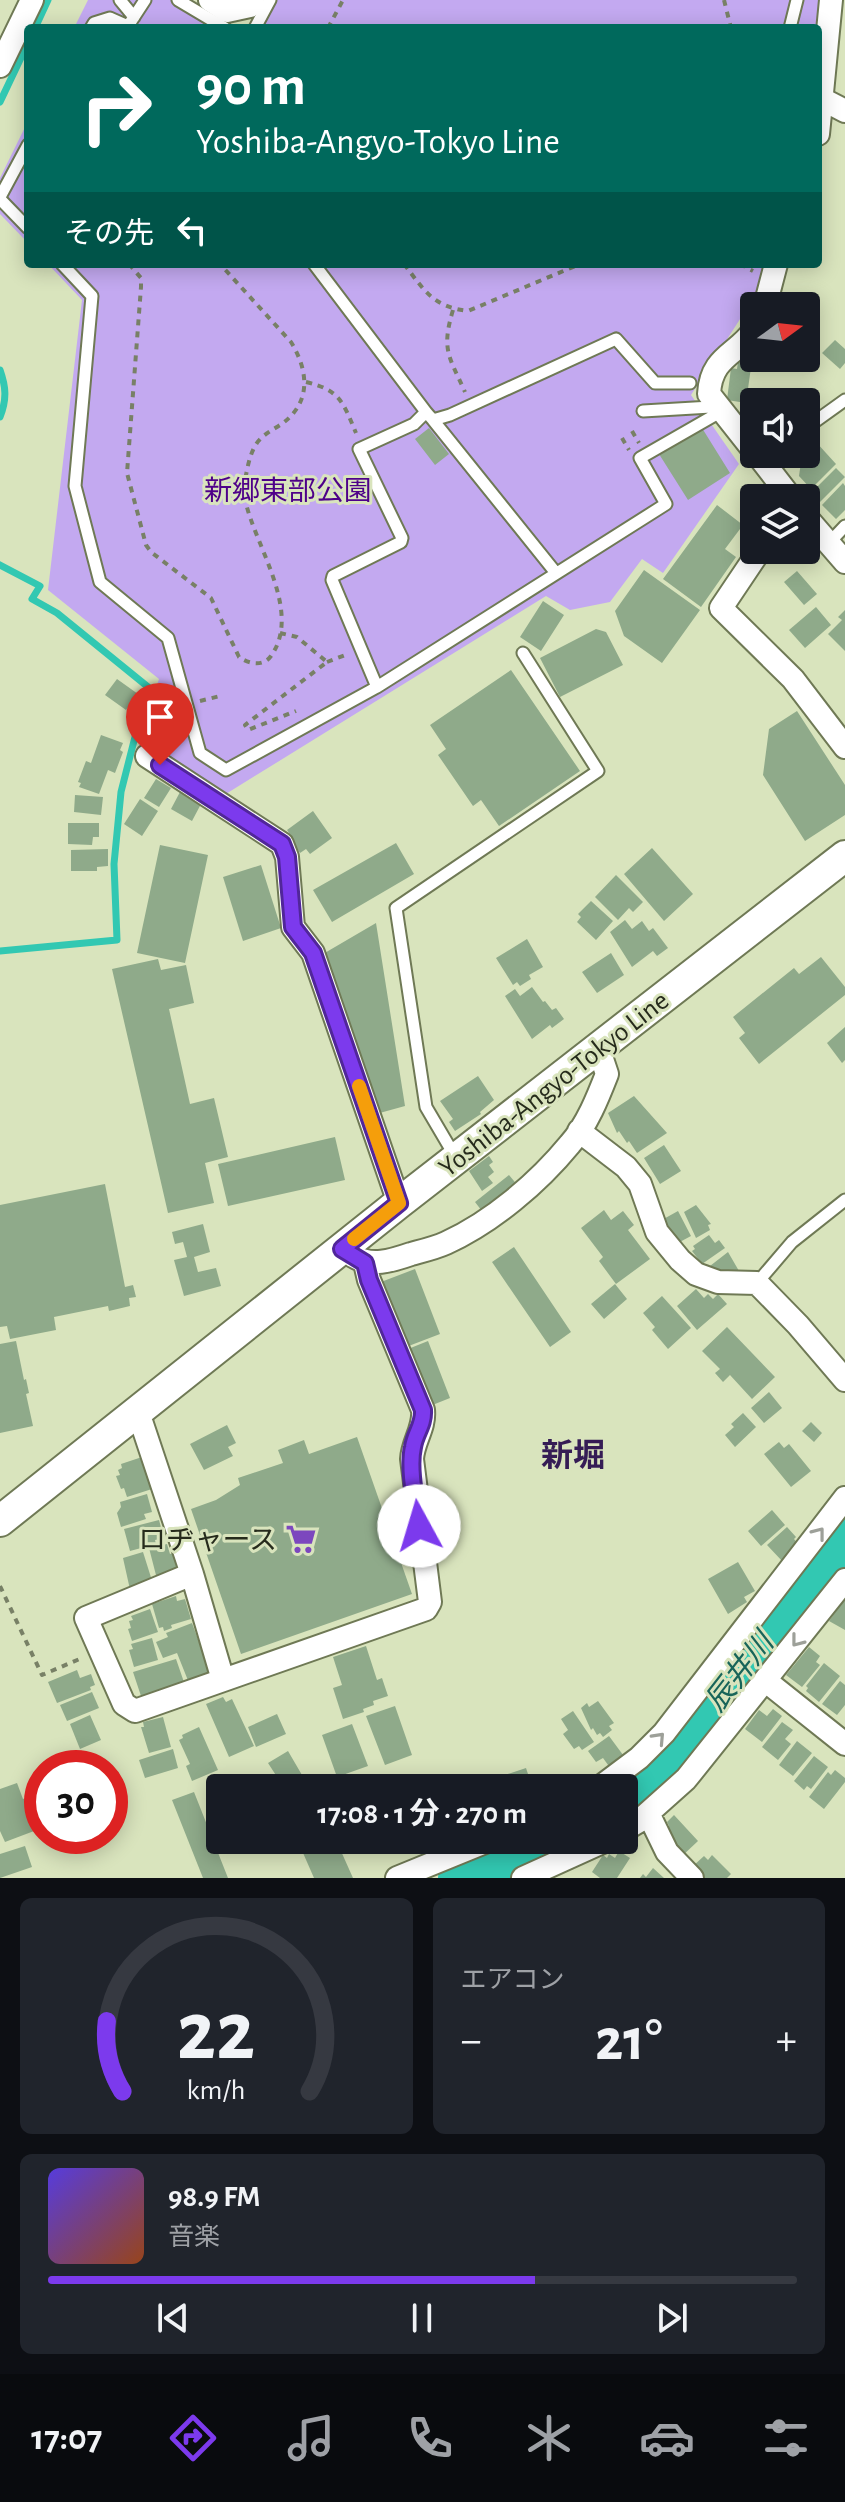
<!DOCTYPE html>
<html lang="ja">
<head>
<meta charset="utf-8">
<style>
	:root { --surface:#171b24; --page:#20242c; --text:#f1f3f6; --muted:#9ea1a6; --line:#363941; --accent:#7c3aed }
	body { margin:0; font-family:"Alegreya Sans","Noto Sans JP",sans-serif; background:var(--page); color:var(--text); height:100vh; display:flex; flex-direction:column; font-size:30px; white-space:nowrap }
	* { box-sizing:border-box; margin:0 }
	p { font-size:26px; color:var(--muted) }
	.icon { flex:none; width:44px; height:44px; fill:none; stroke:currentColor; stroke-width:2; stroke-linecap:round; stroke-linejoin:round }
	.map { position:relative; height:1878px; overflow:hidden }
	.panel { display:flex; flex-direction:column; gap:20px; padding:20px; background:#0d0f14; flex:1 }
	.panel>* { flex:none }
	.banner { position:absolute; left:24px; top:24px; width:798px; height:244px; border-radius:8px; box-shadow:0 4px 20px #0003; background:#00695c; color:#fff; overflow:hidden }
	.needle { width:52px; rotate:75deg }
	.tools { position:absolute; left:740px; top:292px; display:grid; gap:16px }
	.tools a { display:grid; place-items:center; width:80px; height:80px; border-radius:8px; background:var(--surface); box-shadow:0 4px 20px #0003; font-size:40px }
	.speed { position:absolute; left:24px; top:1750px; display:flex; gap:16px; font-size:40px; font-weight:700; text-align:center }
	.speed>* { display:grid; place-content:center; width:104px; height:104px; border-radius:50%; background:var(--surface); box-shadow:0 4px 20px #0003; line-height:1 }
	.speed .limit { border:12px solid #d22; background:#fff; color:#111 }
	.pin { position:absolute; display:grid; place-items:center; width:68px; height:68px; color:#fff; margin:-82px -34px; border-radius:50% 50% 50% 0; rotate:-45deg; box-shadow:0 0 8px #0007 }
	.pin .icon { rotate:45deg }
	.me { position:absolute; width:88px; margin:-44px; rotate:354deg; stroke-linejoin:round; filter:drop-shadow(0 0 6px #0008) }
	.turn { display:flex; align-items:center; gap:28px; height:168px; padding:0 40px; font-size:36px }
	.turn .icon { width:104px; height:104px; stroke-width:2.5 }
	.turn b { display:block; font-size:56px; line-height:68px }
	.then { display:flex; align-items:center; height:76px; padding:0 40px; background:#0003; gap:16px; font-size:30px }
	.big { font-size:60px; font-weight:700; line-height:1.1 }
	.panel .tile { flex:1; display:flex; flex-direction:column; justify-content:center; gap:12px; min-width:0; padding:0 28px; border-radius:12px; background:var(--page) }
	.panel .dial { align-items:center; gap:0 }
	.dial svg { height:208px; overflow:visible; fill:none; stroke:var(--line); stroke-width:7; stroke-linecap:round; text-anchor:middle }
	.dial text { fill:var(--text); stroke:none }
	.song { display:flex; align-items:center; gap:24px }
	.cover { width:96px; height:96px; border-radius:12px; background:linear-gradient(135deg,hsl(250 70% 55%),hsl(20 70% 35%)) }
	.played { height:8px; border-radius:4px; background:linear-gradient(90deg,var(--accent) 65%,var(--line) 65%) }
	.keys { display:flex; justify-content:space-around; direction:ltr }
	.heat { display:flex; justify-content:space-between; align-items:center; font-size:44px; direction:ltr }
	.panel .tiles { flex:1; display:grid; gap:20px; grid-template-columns:1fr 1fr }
	.tile:last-child { grid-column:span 2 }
	.trip { position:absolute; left:206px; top:1774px; width:432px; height:80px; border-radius:8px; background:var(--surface); box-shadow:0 4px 20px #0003; font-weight:700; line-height:80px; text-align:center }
	.dock { display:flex; height:128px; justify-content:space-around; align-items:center; background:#090b0e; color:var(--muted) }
	.dock .icon { width:56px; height:56px }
	.dock .active { color:var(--accent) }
	.dock b { font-size:36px; color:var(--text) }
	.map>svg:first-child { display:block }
	.green { fill:#c3a9f0 }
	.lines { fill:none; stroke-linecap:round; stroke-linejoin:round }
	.stream { stroke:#32c8b2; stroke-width:7 }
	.river { stroke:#32c8b2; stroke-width:40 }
	.building { fill:#8faa8a }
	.lane-casing { stroke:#6f7955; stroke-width:15 }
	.street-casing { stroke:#6f7955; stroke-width:26 }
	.secondary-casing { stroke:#6f7955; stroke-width:34 }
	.path { stroke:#788066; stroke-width:4; stroke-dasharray:6 6; stroke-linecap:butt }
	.lane { stroke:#fff; stroke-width:11 }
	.street { stroke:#fff; stroke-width:22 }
	.secondary { stroke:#fff; stroke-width:30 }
	.oneway { stroke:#9da099 }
	.route-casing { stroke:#51269a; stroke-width:20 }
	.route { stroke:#7c3aed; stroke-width:14 }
	.slow { stroke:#f59e0b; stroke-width:14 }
	.labels { text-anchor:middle; stroke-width:6; stroke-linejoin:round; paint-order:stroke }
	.park-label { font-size:28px; fill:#4e0089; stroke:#d9e4bd }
	.street-label { font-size:28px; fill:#262b1c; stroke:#d9e4bd }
	.poi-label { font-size:28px; fill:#262b1c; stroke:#d9e4bd; text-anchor:end }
	.water-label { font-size:30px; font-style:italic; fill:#186559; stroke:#d9e4bd }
	.quarter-label { font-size:32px; font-weight:bold; fill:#351c55; stroke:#d9e4bd }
</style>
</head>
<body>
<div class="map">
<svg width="845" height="1878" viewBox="0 0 845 1878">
	<rect width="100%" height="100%" fill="#d9e4bd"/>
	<path class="green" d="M88 0H189L237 28H74Z
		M263 0H822L818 28H248Z
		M28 121V243L0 214V178Z
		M48 264H766L764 282 691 395 739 464 663 573 642 559 610 602 570 610 546 596 221 797 139 739 159 679 48 590 82 300Z"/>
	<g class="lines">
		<path class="stream" d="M35 28 48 0
			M0 102 28 43
			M0 370C6 387 7 399 0 417
			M0 565 40 586 32 599 57 613 153 691 155 698 136 733 121 792 114 864 117 940 0 951"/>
		<path class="river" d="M624 1801 663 1771 801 1596 845 1534
			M458 1878 552 1840"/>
	</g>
	<path class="building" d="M835 340 845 349V363L840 369 822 353Z
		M742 359 752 360 746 403 727 400 731 368 737 369 738 362 742 363Z
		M429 428 449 454 435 465 415 439Z
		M702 428 730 473 688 500 659 454Z
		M816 442 836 464 811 489 799 476 802 455Z
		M836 468 845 477 819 503 810 494Z
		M843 483 845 486V510L836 519 822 505Z
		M717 505 743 525 725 549 736 557 701 607 663 579Z
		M644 570 700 610 662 663 624 636 615 611Z
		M797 571 817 594 804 605 784 582Z
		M543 601 564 615 541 651 520 637Z
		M816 607 831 625 805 648 789 630Z
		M845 610V651L828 634 842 620 838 617Z
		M596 629 606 632 623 665 560 697 540 658Z
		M511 670 580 771 499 826 481 800 473 806 438 755 446 749 430 725Z
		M117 679 138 694 126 710 105 695Z
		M797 711 845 785V815L805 841 763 775 769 729Z
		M101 735 123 743 120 750 123 752 115 773 108 770 99 794 79 787 81 783 78 782 86 761 91 763Z
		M156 779 171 788 159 807 144 798Z
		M180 792 201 804 192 821 171 809Z
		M75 795 103 797 101 815 74 812Z
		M140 799 158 811 142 836 124 824Z
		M313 811 332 838 310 854 306 849 300 853 290 838 292 837 287 830Z
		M68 823H99V837H93L92 845 68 844Z
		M396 843 414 874 332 922 313 890Z
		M160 845 208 855 185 963 137 953Z
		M652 848 693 894 664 921 624 874Z
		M108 849V866L97 867V871H71V850Z
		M261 865 281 928 243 941 223 877Z
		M616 875 643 902 633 912 629 908 618 920 595 897Z
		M591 901 613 921 596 940 577 922 581 917 578 914Z
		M625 920 632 929 642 921 649 931 653 928 668 948 657 956 653 951 632 967 610 932Z
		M376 923 405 1106 376 1114 323 954Z
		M527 939 543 967 529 975 531 979 520 986 517 982 513 985 496 958Z
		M611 953 624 975 597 993 582 972Z
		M821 957 845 987V995L759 1064 739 1038 745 1033 733 1017 794 968 799 974Z
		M158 959 161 970 186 965 194 1003 169 1009 190 1104 214 1098 228 1157 205 1163 214 1203 168 1213 112 969Z
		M532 987 543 1002 545 1001 552 1010 556 1008 564 1019 552 1028 550 1025 532 1039 505 996 515 989 520 996Z
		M845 1027V1060L842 1063 827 1043Z
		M478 1076 494 1100 480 1112 481 1114 455 1131 449 1122 453 1119 440 1101Z
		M634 1096 667 1133 637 1153 629 1141 627 1143 619 1131 617 1133 608 1113Z
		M335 1137 345 1180 228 1206 218 1164Z
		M664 1145 681 1171 660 1184 644 1158Z
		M489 1156 493 1162 489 1165 494 1172 488 1177 493 1183 482 1191 469 1171Z
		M509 1175 519 1187 485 1215 475 1202Z
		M105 1184 125 1287 133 1285 136 1297 129 1298 130 1306 109 1311 108 1306 54 1317 56 1330 10 1339 7 1326 0 1327V1205Z
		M696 1205 711 1224 708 1225 710 1230 696 1238 684 1212Z
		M604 1210 611 1220 623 1211 634 1225 628 1230 650 1259 616 1284 599 1261 603 1257 581 1228Z
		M678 1211 691 1236 676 1244 660 1221Z
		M203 1224 210 1252 194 1257 198 1272 216 1268 221 1286 184 1296 174 1260 187 1257 183 1242 175 1244 172 1232Z
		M709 1235 715 1243 719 1240 725 1248 702 1264 692 1251 695 1249 693 1246Z
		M514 1247 571 1332 550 1347 492 1262Z
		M728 1252 739 1271 724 1281 717 1278 710 1266Z
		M415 1269 440 1334 406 1347 381 1282Z
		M615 1284 627 1299 604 1319 591 1304Z
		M696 1289 704 1298 708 1294 713 1299 718 1294 727 1304 697 1330 677 1306Z
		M662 1296 691 1328 668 1349 652 1330 655 1327 643 1313Z
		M727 1327 775 1377 752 1399 730 1375 723 1382 715 1373 720 1369 702 1351Z
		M16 1341 24 1380 26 1379 29 1393 26 1394 33 1426 0 1433V1344Z
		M428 1341 450 1398 430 1406 408 1349Z
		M769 1392 782 1408 764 1423 751 1408Z
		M743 1413 756 1427 735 1447 725 1435 734 1427 731 1424Z
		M811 1422 822 1433 814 1442 802 1431Z
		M227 1425 236 1443 228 1447 233 1456 204 1470 190 1444Z
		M357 1437 412 1594 241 1654 191 1509 216 1500 240 1485 238 1478 283 1463 278 1450 304 1440 309 1454Z
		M779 1442 784 1448 789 1444 811 1471 791 1487 764 1454Z
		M142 1457 152 1489 127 1497 124 1488 121 1489 116 1476 120 1475 118 1470 122 1468 121 1464Z
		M147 1494 152 1512 144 1514 146 1519 121 1527 117 1513 121 1507 120 1502Z
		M772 1510 785 1525 761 1546 748 1531Z
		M159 1520 164 1538 155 1540 156 1544 130 1551 124 1529Z
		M787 1527 796 1537 794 1539 800 1546 783 1562 767 1545Z
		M167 1544 170 1554 174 1553 179 1573 157 1579 149 1548Z
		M143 1552 154 1587 131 1594 123 1558Z
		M738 1562 755 1591 744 1597 747 1602 728 1614 708 1579Z
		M176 1596 177 1601 185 1599 191 1619 171 1625 172 1628 164 1631 163 1627 159 1628 152 1604Z
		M845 1599V1630L829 1621Z
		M150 1609 158 1632 132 1641 128 1629 131 1628 129 1621 133 1620 131 1616Z
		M192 1623 211 1675 189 1683 177 1653 163 1658 156 1642 168 1637 166 1633Z
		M152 1638 158 1660 134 1667 129 1650 133 1649 131 1644Z
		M366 1646 377 1680 382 1678 388 1696 373 1701 374 1705 363 1709 364 1712 343 1719 333 1688 342 1685 333 1657Z
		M809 1647 820 1656 816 1662 820 1665 802 1687 786 1675Z
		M176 1659 186 1688 143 1702 133 1672Z
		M824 1663 840 1676 819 1702 806 1691 808 1688 806 1686Z
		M77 1670 80 1678 91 1674 95 1685 90 1687 91 1690 57 1703 48 1682Z
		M840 1681 845 1685V1705L837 1715 822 1704Z
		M92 1692 99 1708 67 1721 60 1705Z
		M223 1697 226 1702 232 1699 254 1746 229 1757 206 1704Z
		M598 1701 614 1723 609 1726 612 1730 603 1737 600 1733 597 1735 593 1728 591 1730 581 1708 587 1703 589 1707Z
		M395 1706 412 1755 385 1765 366 1716Z
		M773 1709 782 1716 762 1742 745 1729 759 1710 767 1716Z
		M573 1711 594 1742 582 1750 579 1746 574 1749 563 1734 568 1730 561 1719Z
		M277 1714 286 1734 256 1747 248 1727Z
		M90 1715 101 1740 80 1749 70 1724Z
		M163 1717 171 1747 149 1753 141 1727H144L143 1722Z
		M782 1722 793 1730 785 1739 791 1744 778 1760 762 1747Z
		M352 1724 368 1766 337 1777 322 1735Z
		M199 1727 218 1770 192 1781 186 1766 190 1764 179 1740 183 1738 182 1735Z
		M609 1736 626 1759 611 1769 603 1758 596 1762 588 1751Z
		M797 1741 812 1753 793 1776 779 1765Z
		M173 1749 178 1768 145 1778 139 1760Z
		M288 1751 309 1787 314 1783 317 1788H279L276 1783 279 1780 268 1763Z
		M814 1756 828 1767 811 1789 807 1786 804 1790 794 1781Z
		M526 1768 532 1786 496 1788 493 1779Z
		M835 1770 845 1778V1782L824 1809 809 1797 828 1772 831 1775Z
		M17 1783 23 1799 42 1791V1828L5 1842 0 1831V1789Z
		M194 1792 228 1878H203L172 1800Z
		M674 1815 698 1841 681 1857 668 1838 672 1834 667 1828 669 1826 667 1822Z
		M313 1840H336L353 1878H314L300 1846Z
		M416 1840H439L442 1848 422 1855Z
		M25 1846 32 1867 0 1878V1854Z
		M619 1851 630 1858 617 1878H600L592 1872 603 1855 607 1858 609 1854 615 1858Z
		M712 1855 731 1874 727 1878H702L692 1867 704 1856 708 1860Z
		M653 1868 664 1878H640L643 1874 646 1877Z"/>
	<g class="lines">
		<g class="lane-casing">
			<path id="lane" d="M120 0 134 17
				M178 0 225 28
				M91 28 94 23 110 18 128 26 145 0
				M255 28 270 0
				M790 28 797 0
				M0 197 28 145
				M0 199 28 228
				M62 264 92 296 75 486 100 582 168 638 200 753 226 770 377 687 332 580 333 576 401 542 402 538 359 449 414 424 426 412 314 264
				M643 411 711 407 716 404
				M426 412 433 420 450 415 616 339 655 383H690
				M433 420 556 573
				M806 428 845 400
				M828 544 845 526
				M377 687 666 504 640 458 722 411
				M456 1158 426 1107 396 908 598 771 523 653
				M757 1283 792 1242 845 1200"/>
		</g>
		<g class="street-casing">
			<path id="street" d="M210 0 227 11 250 6 253 0
				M0 66 32 0
				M822 99 845 111
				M818 134 831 0
				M765 306 776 264
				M754 330C737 355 711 356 709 394L754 451
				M757 454 791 498
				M806 517 845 562
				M760 550 721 608 793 679 845 747
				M147 756 282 844 287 857 293 927 313 953 399 1203
				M579 1131 626 1167 640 1184 657 1232 680 1260 696 1274 718 1282 757 1283 798 1325 845 1380
				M353 1256C371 1267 391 1261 411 1254 422 1251 435 1248 446 1243 492 1222 538 1183 570 1144 587 1125 598 1097 607 1074L598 1047
				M134 1412 142 1424 192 1574 223 1680
				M192 1574 86 1618 124 1704 135 1711 426 1609 430 1602 412 1459C413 1441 425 1428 423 1410L369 1280 365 1263
				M766 1681 845 1744
				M599 1788 639 1758 664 1733 845 1498
				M648 1813 667 1852 692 1878
				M624 1830 639 1821 686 1779 845 1580
				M397 1878 490 1840
				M523 1878 607 1840"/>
		</g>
		<g class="secondary-casing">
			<path id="secondary" d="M0 1521 399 1203 845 856"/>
		</g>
		<path class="path" d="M724 0 731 28
			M328 28 343 0
			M129 264 141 278V287L127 473 146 545 151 552 211 598 239 657C249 664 263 667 271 656 303 611 254 545 245 499 243 491 245 483 246 475 248 465 250 455 255 446 261 435 273 430 283 423 312 401 308 370 291 342L220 264
			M404 264C424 290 433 307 468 311L580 264
			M740 264 753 271
			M453 310C441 350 449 356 465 392
			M306 382C340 390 343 402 356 433
			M632 431 639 443
			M622 438 629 450
			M280 633 297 637 327 662 245 725 248 730 296 711
			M327 662 348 654
			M200 701 220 696
			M0 1586 42 1675 82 1658"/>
		<use href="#lane" class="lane"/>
		<use href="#street" class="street"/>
		<use href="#secondary" class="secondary"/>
	</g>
	<defs><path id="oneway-chevron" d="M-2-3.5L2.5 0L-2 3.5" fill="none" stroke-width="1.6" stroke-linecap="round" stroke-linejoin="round" transform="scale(2)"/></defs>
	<g class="oneway">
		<use href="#oneway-chevron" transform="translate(819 1533) rotate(-52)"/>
		<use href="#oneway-chevron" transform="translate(797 1641) rotate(128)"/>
		<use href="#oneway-chevron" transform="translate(659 1738) rotate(-47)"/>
	</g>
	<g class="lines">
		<g class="route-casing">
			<path id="route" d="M160 765 282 844 287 857 293 927 313 953 399 1203 342 1249 365 1263 369 1280 423 1410C424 1425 415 1433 413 1447 408 1469 416 1504 419 1526"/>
		</g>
		<use href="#route" class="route"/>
		<path class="slow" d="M354 1239 399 1203 359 1086"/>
	</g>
	<defs>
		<g id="supermarket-bare" transform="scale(2.4)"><path d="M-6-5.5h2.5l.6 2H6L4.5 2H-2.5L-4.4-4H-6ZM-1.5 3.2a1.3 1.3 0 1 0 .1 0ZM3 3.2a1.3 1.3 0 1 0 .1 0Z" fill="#7c47be" stroke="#d9e4bd" stroke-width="2.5" paint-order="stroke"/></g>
	</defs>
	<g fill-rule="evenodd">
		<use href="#supermarket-bare" x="301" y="1539"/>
	</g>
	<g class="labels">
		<g class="park-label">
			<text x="288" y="500">新郷東部公園</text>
		</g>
		<g class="street-label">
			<text transform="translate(553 1083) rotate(-38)" y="10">Yoshiba-Angyo-Tokyo Line</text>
		</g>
		<g class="poi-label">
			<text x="277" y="1549">ロヂャース</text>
		</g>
		<g class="water-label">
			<text transform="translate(739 1672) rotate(-52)" y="10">辰井川</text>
		</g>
		<g class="quarter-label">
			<text x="573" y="1466">新堀</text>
		</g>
	</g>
</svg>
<div class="tools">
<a><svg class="needle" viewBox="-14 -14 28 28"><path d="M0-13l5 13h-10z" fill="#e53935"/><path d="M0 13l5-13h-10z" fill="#9ea1a6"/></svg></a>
<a><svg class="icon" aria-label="sound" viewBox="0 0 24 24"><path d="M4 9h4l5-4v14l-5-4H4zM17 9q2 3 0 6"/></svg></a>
<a><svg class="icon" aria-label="layers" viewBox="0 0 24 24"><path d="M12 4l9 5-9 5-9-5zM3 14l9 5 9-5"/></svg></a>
</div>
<div class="speed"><div class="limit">30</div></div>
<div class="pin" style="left:160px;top:765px;background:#d93025"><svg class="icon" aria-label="arrive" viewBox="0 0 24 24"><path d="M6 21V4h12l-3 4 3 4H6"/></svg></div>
<svg class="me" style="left:419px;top:1526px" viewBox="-20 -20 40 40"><circle r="19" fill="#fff"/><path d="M0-13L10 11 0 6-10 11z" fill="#7c3aed"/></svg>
<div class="trip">17:08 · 1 分 · 270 m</div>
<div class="banner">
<div class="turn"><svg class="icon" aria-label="right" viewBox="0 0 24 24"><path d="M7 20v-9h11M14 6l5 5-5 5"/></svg><div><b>90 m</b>Yoshiba-Angyo-Tokyo Line</div></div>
<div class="then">その先<svg class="icon" aria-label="left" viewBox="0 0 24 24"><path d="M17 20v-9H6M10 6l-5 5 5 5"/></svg></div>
</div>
</div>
<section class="panel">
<div class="tiles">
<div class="tile dial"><svg viewBox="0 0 100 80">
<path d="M14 69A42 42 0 1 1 86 69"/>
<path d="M14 69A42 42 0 0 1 8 42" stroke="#7c3aed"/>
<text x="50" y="56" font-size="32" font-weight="700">22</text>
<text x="50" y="72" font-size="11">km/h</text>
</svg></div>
<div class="tile"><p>エアコン</p>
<div class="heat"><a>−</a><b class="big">21°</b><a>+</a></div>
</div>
<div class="tile">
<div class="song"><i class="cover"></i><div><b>98.9 FM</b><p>音楽</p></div></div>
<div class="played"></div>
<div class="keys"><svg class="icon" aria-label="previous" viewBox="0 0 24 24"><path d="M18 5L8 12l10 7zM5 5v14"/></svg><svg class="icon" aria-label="pause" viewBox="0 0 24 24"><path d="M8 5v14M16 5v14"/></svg><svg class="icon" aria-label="next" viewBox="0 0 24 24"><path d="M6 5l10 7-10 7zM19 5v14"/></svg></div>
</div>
</div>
</section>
<nav class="dock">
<b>17:07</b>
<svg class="icon active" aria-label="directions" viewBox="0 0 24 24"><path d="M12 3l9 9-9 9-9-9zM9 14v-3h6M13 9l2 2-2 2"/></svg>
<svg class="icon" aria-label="music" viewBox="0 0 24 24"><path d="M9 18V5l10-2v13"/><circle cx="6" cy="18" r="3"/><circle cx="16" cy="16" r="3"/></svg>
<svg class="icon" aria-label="phone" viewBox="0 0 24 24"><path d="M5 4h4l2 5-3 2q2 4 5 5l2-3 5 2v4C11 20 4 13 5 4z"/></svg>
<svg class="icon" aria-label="climate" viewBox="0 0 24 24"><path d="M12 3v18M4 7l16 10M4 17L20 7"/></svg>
<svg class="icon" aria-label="car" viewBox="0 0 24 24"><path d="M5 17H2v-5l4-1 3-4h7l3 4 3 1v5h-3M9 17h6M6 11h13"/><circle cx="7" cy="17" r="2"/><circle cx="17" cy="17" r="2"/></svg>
<svg class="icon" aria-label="filters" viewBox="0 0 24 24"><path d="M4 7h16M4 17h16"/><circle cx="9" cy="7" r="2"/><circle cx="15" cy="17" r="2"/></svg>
</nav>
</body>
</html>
